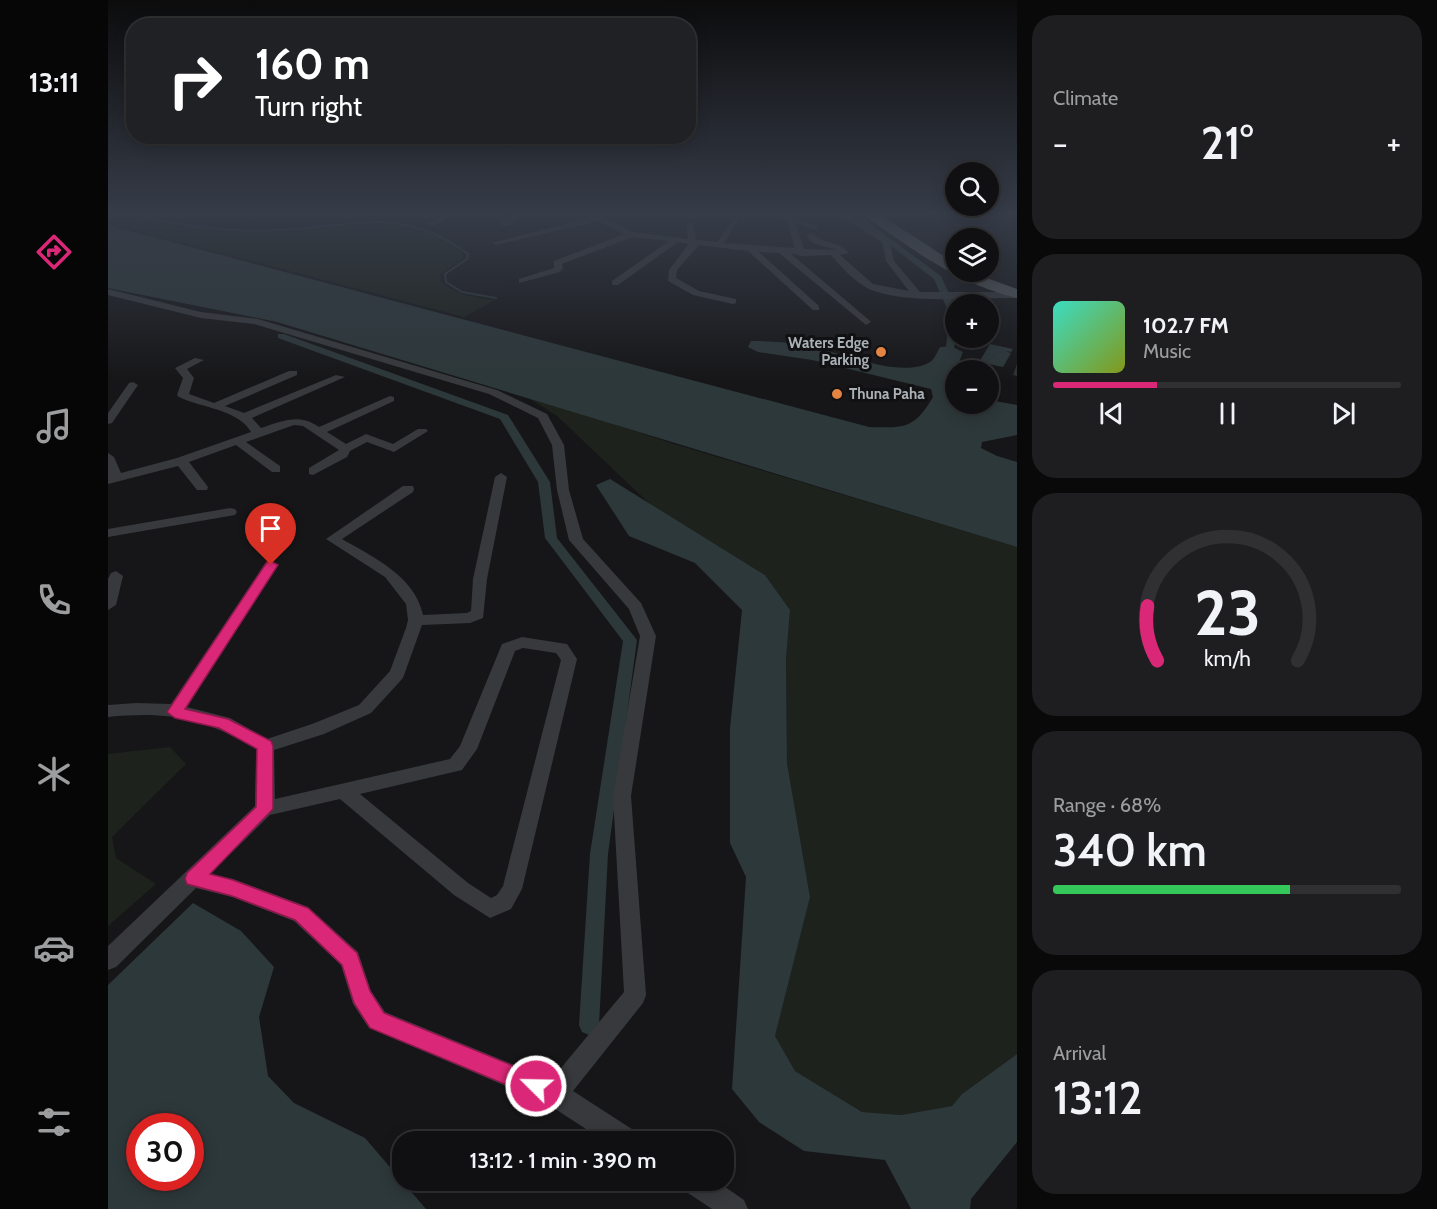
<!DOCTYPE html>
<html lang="en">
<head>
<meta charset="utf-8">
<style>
	:root { --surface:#101012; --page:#1e1e20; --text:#f1f3f6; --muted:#9c9d9f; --line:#303032; --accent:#db2777 }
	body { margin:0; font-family:Cabin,sans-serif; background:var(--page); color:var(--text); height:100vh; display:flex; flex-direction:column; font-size:22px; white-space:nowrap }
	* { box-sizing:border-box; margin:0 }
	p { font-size:20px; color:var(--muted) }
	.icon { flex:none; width:33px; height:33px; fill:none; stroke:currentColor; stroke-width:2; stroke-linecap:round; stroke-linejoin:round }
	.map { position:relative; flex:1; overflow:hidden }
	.sheet { display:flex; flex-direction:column; gap:15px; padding:15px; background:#09090a; width:420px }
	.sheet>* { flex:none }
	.banner { position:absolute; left:18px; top:18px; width:570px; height:126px; border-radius:24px; box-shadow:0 3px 15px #0003,0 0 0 2px var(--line); background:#202124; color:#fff; overflow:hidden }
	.tools { position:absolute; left:837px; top:162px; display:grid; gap:12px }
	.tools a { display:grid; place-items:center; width:54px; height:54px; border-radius:50%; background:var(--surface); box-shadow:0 3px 15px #0003,0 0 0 2px var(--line); font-size:30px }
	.speed { position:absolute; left:18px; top:1113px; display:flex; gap:12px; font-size:30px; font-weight:700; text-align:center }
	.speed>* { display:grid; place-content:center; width:78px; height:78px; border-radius:50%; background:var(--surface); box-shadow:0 3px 15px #0003,0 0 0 2px var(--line); line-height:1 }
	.speed .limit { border:9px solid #d22; background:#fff; color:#111 }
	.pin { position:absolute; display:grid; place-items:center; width:51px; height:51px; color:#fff; margin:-62px -26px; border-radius:50% 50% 50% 0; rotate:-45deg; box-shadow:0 0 6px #0007 }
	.pin .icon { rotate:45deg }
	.me { position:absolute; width:66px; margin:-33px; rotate:293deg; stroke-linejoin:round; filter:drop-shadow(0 0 4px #0008) }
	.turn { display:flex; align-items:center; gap:21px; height:126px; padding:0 30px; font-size:27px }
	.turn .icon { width:78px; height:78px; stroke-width:2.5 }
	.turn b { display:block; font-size:42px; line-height:51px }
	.big { font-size:45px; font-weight:600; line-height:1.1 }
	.sheet .tile { flex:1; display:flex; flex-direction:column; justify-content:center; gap:9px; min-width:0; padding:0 21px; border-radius:24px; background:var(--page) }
	.sheet .dial { align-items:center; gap:0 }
	.dial svg { height:156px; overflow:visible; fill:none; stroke:var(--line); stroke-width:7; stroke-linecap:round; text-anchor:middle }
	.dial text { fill:var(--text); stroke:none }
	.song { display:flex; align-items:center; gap:18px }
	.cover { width:72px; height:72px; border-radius:9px; background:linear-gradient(135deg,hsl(170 70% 55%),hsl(70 70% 35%)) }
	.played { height:6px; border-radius:3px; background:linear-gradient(90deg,var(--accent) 30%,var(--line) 30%) }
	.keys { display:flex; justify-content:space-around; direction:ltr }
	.heat { display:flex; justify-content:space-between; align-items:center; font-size:33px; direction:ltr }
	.charge { height:9px; border-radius:4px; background:linear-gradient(90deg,#34c759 68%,var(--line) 0) }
	.trip { position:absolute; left:284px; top:1131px; width:342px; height:60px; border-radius:24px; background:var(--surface); box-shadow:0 3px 15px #0003,0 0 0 2px var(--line); font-weight:600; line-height:60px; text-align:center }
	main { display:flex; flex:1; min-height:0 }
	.menu { display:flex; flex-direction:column; width:108px; justify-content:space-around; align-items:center; background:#060607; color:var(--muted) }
	.menu .icon { width:42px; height:42px }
	.menu .selected { color:var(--accent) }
	.menu b { font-size:27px; color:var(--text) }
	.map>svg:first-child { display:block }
	.green { fill:#1d221c }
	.water { fill:#2d383a; fill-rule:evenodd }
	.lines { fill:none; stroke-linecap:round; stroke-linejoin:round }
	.stream { stroke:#2d383a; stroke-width:2 }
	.canal { fill:#2d383a; fill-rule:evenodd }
	.minor { fill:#37393c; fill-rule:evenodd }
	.primary { fill:#54575b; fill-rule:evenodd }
	.wall { fill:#2f3133 }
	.route { fill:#db2777; stroke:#8e194d; stroke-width:1.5 }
	.poi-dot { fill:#e38443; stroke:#111113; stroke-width:2 }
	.labels { text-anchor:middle; stroke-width:6; stroke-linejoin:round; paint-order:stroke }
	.far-poi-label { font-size:15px; font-weight:bold; fill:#a9b1b6; stroke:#111113; text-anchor:end }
</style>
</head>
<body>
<main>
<nav class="menu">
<b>13:11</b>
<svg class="icon selected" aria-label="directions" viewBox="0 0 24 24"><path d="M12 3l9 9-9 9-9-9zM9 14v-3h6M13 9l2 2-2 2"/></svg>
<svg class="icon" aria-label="music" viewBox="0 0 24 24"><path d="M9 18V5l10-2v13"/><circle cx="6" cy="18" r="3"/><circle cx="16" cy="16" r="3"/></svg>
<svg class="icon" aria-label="phone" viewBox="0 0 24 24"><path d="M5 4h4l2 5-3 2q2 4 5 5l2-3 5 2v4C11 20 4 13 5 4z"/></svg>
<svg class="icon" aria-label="climate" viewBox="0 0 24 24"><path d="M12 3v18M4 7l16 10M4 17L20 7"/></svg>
<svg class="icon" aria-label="car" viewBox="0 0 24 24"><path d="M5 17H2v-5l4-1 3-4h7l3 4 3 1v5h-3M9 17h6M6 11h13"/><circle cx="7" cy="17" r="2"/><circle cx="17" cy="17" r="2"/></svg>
<svg class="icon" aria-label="filters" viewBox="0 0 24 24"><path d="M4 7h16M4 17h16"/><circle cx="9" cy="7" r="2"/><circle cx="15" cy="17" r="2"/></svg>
</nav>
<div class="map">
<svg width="909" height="1209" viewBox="0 0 909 1209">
	<rect width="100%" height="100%" fill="#161618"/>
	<path class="green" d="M0 212C29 212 55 226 85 228 115 231 146 233 176 231 239 228 302 204 355 254L354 259 332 274 333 282C349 295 367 298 387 300L356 317 0 223Z
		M414 394 566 444 909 547V1054L854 1094 844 1106 793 1115 754 1112 687 1071 667 1036 702 897 679 763 678 660 682 610 657 575 544 506 449 416Z
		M62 747 78 764 4 837 8 858 48 884 0 926V754Z"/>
	<path class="water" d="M0 225 761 427C797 428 806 429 825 397L823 389 704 360 650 352 640 347 643 341C662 341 681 342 699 346 730 351 793 380 822 362 827 359 829 352 832 347L843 346 855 352 848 370V404H880L881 400 909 405V435L874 442 873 448 889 456 909 462V547L169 322 0 288Z
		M882 344 905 349 903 352 897 351 903 353 895 367 871 362Z
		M502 479 657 575 682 610 678 660 679 763 702 897 667 1036 687 1071 754 1112 793 1115 844 1106 854 1094 909 1054V1142L863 1199 862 1209H803L777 1160 696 1151 651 1122 624 1089 638 877 622 843V728L634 610 587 563 521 536 488 485Z
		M85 903 133 931 166 967 151 1017 160 1076 186 1103 257 1138 318 1209H0V985ZM82 1126V1178H32V1126Z"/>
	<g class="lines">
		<path class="stream" d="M21 212C71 227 123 233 175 230 250 226 294 205 360 254L359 259 337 274 338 282 354 292 388 298"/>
		<path class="canal" d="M739 212H746L833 276 848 309V338L846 348 838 346 842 315 826 279Z
			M170 334H176L400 415 442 482 449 538 529 640 500 854 491 1025 488 1032 481 1035 474 1032 471 1025 482 854 515 641 437 538 430 482 392 419 170 338Z"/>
		<path class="minor" d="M92 212H195L191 214 140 217Z
			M341 212H350L326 226 319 224Z
			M410 212H418V214L399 226H393V222Z
			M489 212H497L495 217 525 232 580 239 578 223 585 221 588 240 609 242 627 217 631 219 616 243 687 248 678 219 655 212H666L709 225V229H706L687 223 696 249 729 250 704 243 698 235 705 233C715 245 732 241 741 253L732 255 765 284 801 291 778 261 774 242 725 212H734L781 239 786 261 812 292H909V298C868 297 797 305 761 289 747 282 733 267 723 255L693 256 682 253 761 320 763 322 758 325 671 253 651 252 711 306V310H705L640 251 591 245 569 270 568 278 591 291 628 299V303L625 304 585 295 560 281 561 270 581 244 570 242 510 285H504V281L561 241 524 237 454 264 455 268 452 272 411 283V279L446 268V261L516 234 490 221 388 245 384 243 488 216Z
			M0 289 93 312 150 319 389 390 439 414 456 445 461 490 475 539 533 603 548 636 523 796 538 995 535 1003 465 1091 530 1133 533 1142H498L438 1103 261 1028 245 1004 233 965 186 921 124 897 88 888 8 967 0 970V946L147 806 148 749C97 718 60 711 0 717V705L28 703 63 704 158 562 163 561 170 565 79 707 122 718 159 739 204 724 251 705 282 671 298 628 300 620 298 604 277 577 218 539 295 486H305L306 489 305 492 234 539C265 557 307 576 315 615L359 613 363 611 365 579 387 477 393 473 399 477 379 579 375 618 362 623 314 625 295 678 263 713 216 734 166 750 167 799 342 759 352 746 394 644 414 637 459 644 469 659 414 889 403 909 382 918 346 895 232 799 162 815 102 874 125 879 200 907 250 952 263 991 277 1012 443 1080 516 992 505 796 532 636 521 609 461 540 449 490 444 445 430 418 381 394 146 324 93 318 0 295ZM415 648 448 653 453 660 395 886 389 895 383 898 360 883 252 794 354 770 369 749 407 651Z
			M87 358 96 360 79 369 86 378 81 394 106 403 181 371H189V375L117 406 136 413 228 375 237 377 144 418 153 428C175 421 191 413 211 427L282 396 286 397V401L219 432 238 444 258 434 285 444 310 429H318L320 431 286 452 259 442 242 451 239 457 205 475 201 474V468L231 450 195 426 186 425 138 442 172 466V472H164L128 445 81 462 100 487 99 490H89L70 466 0 484V453L6 457 13 473 69 458 143 432C130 409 93 408 71 397L69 395 75 378 67 368Z
			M25 382 30 385 4 423 0 424V413L21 383Z
			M122 508 127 509 129 512 127 515 0 537V529Z
			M8 571 15 576 8 605 0 610V579L3 573Z
			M570 1180H607L636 1200 640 1209H604L574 1189Z"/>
		<path class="primary" d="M754 212H768L848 264V272H862L909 289V298C862 287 822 262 784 235 774 228 762 221 754 212Z"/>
	</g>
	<path class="wall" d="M909 364V376L905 375Z"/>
	<linearGradient id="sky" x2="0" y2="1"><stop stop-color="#0c0c0d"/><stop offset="0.56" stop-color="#363c48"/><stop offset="1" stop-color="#363c48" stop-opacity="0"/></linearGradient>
	<rect width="909" height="381" fill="url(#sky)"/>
	<path class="route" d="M163 561 170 565 77 709 120 719 163 741 165 746V809L102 874 125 880 200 908 249 953 262 991 276 1013 435 1078 439 1086 435 1094 428 1097 262 1028 246 1003 234 965 187 920 124 896 79 884 77 879 79 873 148 807 149 749 111 728 67 718 59 712 159 562Z"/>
	<g class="poi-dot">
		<circle cx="773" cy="352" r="6"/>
		<circle cx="729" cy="394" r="6"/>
	</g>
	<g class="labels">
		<g class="far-poi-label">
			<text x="761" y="348">Waters Edge<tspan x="761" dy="17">Parking</tspan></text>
			<text x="741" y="399" text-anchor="start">Thuna Paha</text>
		</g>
	</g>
</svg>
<div class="tools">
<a><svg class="icon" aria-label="search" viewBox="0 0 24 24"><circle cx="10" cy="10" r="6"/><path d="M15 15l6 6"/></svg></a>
<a><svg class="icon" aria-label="layers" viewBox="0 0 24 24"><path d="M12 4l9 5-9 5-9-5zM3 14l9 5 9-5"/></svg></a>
<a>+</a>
<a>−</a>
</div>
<div class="speed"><div class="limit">30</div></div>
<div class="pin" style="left:163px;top:565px;background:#d93025"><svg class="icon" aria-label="arrive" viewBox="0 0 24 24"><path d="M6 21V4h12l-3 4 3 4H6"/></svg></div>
<svg class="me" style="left:428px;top:1086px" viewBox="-20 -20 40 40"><circle r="17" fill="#db2777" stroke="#fff" stroke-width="3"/><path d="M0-11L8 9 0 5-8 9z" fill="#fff"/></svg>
<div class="trip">13:12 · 1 min · 390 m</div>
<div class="banner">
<div class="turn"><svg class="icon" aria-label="right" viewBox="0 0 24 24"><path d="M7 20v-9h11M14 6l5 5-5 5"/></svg><div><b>160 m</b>Turn right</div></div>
</div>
</div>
<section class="sheet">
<div class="tile"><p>Climate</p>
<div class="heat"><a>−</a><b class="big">21°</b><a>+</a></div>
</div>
<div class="tile">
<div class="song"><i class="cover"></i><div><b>102.7 FM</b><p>Music</p></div></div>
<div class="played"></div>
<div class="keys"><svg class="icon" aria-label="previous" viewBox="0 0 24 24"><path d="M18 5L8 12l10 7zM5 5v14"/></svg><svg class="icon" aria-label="pause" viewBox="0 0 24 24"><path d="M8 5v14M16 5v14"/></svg><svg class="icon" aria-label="next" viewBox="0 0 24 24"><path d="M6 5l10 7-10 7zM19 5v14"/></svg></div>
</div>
<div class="tile dial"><svg viewBox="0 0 100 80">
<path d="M14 69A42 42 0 1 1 86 69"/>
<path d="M14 69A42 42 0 0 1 9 41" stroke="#db2777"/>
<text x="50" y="56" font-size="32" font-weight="700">23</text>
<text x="50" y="72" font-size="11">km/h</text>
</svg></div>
<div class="tile"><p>Range · 68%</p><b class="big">340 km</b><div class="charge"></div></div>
<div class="tile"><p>Arrival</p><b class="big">13:12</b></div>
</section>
</main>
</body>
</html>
